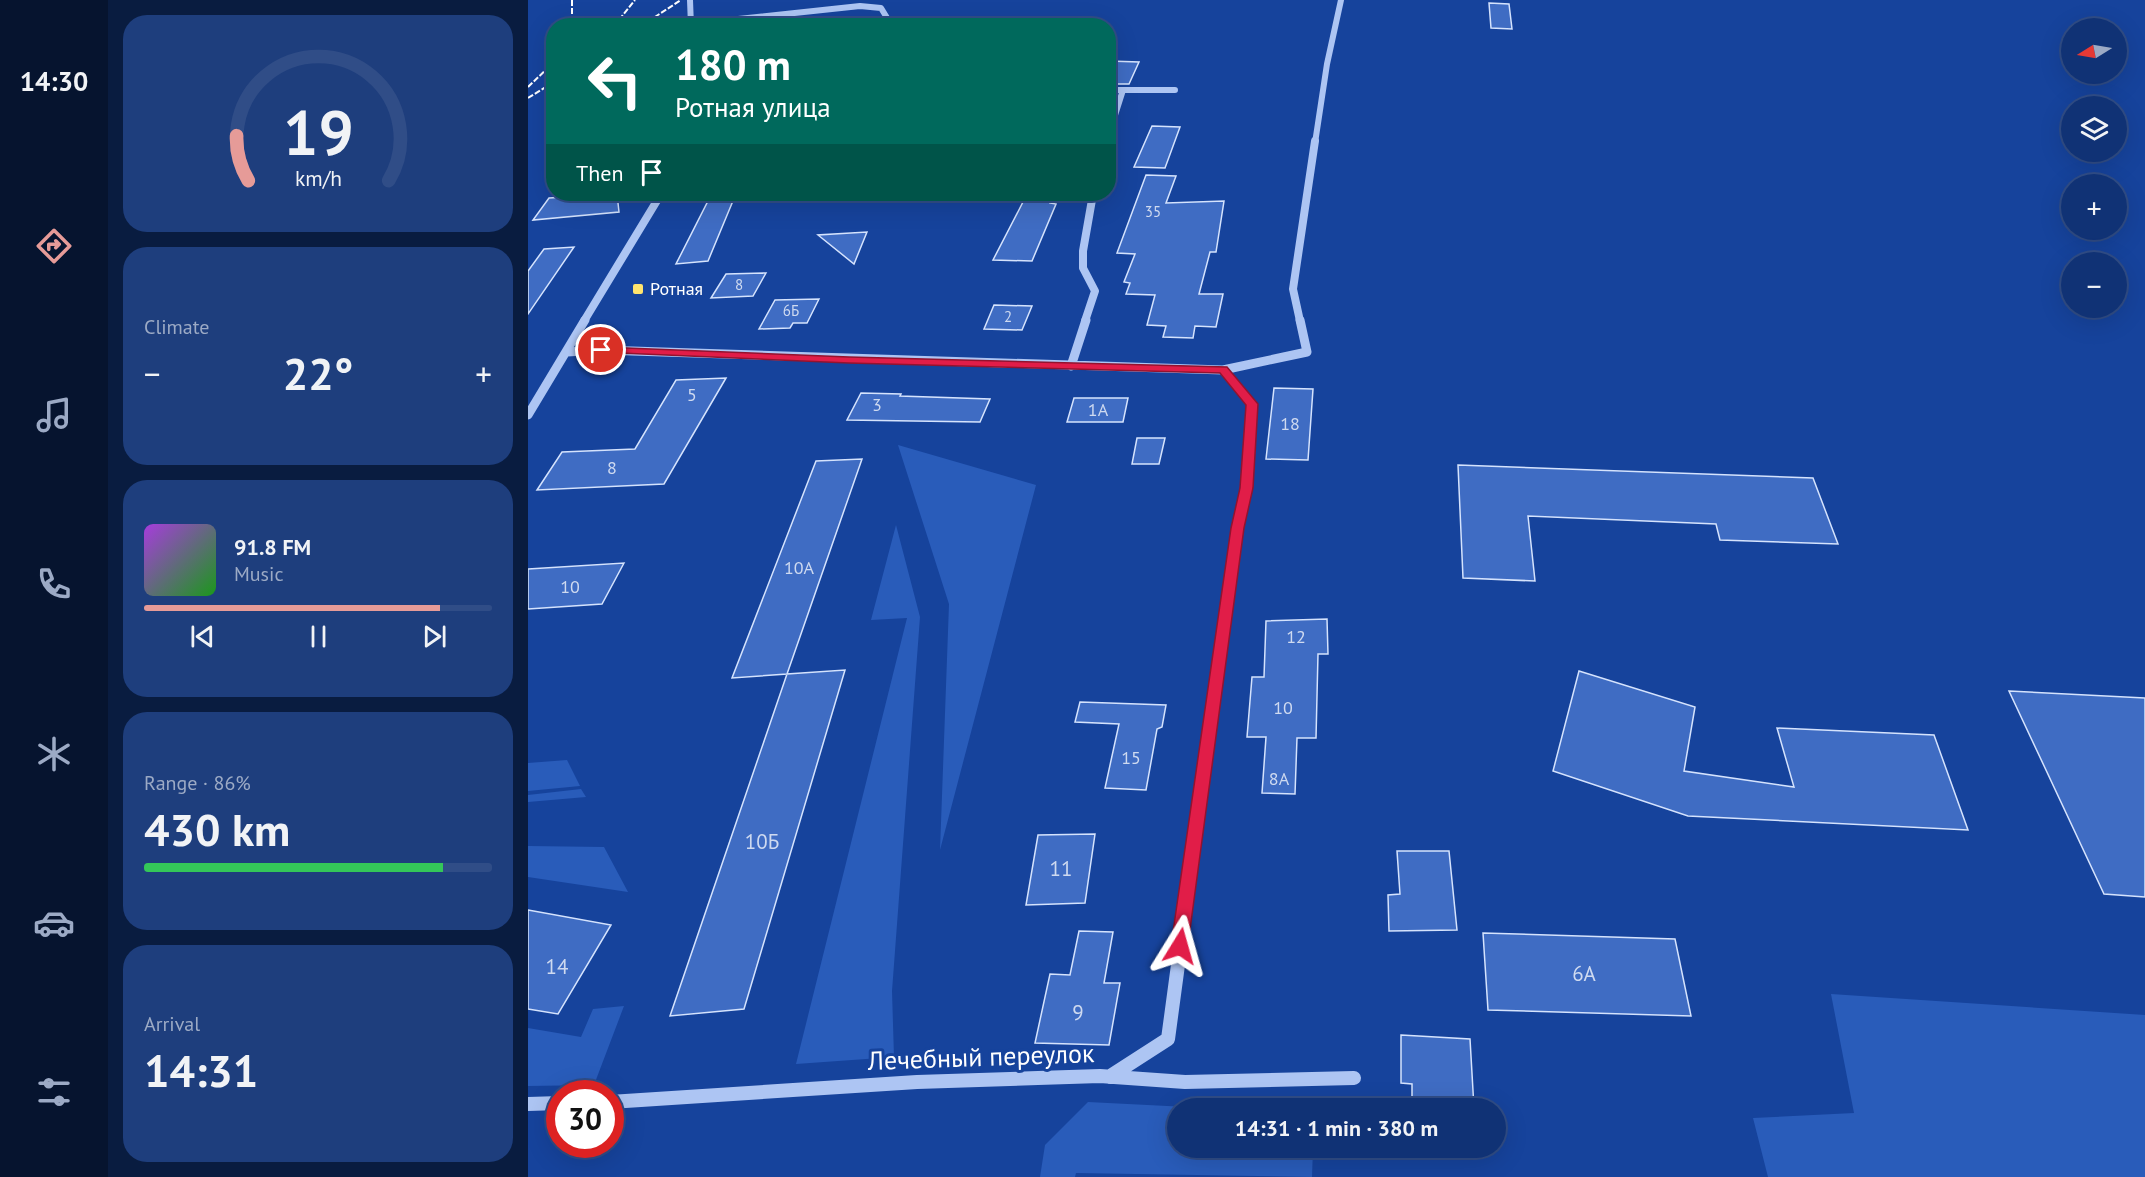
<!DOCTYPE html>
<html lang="en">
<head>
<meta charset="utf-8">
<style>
	:root { --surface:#103275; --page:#1e3e7d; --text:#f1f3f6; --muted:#9caac5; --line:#304d87; --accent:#e69b98 }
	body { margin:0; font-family:"PT Sans",sans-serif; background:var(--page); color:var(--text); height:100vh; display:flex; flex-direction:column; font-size:22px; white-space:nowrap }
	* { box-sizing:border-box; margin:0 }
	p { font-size:20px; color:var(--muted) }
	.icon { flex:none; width:33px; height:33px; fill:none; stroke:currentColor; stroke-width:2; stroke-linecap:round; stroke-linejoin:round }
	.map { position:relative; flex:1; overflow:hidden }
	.panel { display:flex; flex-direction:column; gap:15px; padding:15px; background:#091c40; width:420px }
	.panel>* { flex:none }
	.guide { position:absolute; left:18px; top:18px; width:570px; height:183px; border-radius:24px; box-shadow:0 6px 24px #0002,0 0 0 2px var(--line); background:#00695c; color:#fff; overflow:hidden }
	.needle { width:39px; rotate:259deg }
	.tools { position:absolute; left:1533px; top:18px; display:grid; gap:12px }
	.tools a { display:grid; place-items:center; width:66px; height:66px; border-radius:50%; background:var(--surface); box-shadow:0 6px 24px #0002,0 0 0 2px var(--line); font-size:30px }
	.speed { position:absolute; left:18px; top:1080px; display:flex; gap:12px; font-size:30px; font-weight:700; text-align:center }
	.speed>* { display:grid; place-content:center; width:78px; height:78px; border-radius:50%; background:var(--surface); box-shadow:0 6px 24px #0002,0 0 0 2px var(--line); line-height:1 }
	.speed .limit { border:9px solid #d22; background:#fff; color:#111 }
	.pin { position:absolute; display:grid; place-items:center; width:51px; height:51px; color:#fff; margin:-26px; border:3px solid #fff; border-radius:50%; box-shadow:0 2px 6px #0007 }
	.me { position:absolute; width:66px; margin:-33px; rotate:8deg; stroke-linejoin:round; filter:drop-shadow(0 0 4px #0008) }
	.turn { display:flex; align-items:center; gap:21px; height:126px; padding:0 30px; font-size:27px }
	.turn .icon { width:78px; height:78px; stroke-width:2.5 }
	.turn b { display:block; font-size:42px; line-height:51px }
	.then { display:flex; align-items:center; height:57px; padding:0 30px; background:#0003; gap:12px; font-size:22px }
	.big { font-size:45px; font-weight:700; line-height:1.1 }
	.panel .tile { flex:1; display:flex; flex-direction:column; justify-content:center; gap:9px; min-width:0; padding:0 21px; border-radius:24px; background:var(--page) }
	.panel .dial { align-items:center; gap:0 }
	.dial svg { height:156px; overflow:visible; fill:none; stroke:var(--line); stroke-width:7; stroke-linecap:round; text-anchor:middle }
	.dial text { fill:var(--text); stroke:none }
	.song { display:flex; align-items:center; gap:18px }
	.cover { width:72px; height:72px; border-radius:9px; background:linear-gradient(135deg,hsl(280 70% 55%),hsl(120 70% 35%)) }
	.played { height:6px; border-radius:3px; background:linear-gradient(90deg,var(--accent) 85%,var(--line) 85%) }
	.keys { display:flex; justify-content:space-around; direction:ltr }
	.heat { display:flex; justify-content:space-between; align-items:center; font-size:33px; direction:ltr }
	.charge { height:9px; border-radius:4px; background:linear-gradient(90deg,#34c759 86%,var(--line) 0) }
	.trip { position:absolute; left:639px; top:1098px; width:339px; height:60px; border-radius:30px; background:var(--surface); box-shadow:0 6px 24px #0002,0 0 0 2px var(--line); font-weight:700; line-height:60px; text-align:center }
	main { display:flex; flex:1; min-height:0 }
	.dock { display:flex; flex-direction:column; width:108px; justify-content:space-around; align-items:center; background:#06142f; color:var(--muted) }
	.dock .icon { width:42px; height:42px }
	.dock .current { color:var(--accent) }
	.dock b { font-size:27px; color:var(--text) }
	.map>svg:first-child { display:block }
	.green { fill:#295cba }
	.building { fill:#3f6cc3; stroke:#d5e3fd; stroke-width:1.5 }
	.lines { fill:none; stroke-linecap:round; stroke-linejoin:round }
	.minor-far4 { stroke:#adc5f3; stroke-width:6 }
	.minor-far3 { stroke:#adc5f3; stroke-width:8 }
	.minor-far2 { stroke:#adc5f3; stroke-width:9 }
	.minor-far1 { stroke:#adc5f3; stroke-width:11 }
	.minor { stroke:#adc5f3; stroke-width:14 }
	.rail { stroke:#fff; stroke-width:2; stroke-dasharray:6 2; stroke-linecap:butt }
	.route { fill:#e11d48; stroke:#92132f; stroke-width:1.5 }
	.poi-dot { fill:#ffe46e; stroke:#16439c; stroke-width:2 }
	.labels { text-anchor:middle; stroke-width:6; stroke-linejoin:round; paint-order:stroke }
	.far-number-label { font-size:15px; fill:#cfdaf0 }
	.far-poi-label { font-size:18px; fill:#fff; stroke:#16439c; text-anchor:start }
	.number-label { font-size:18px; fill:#cfdaf0 }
	.near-number-label { font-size:21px; fill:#cfdaf0 }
	.near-street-label { font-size:26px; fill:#fff; stroke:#16439c }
</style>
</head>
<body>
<main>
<nav class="dock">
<b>14:30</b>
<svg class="icon current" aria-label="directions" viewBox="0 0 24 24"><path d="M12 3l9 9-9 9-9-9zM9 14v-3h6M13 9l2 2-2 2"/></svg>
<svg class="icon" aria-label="music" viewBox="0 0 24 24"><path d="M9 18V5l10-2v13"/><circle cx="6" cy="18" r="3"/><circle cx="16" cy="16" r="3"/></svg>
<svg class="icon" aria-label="phone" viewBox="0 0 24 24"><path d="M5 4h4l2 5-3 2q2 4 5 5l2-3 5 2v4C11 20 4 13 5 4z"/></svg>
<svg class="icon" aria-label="climate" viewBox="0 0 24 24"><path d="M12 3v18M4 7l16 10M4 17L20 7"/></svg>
<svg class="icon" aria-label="car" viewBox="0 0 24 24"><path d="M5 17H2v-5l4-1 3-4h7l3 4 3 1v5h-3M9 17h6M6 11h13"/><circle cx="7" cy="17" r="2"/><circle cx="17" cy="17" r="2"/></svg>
<svg class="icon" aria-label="filters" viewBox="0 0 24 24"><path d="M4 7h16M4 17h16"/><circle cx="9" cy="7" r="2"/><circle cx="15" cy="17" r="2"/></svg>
</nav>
<section class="panel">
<div class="tile dial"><svg viewBox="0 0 100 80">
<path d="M14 69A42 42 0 1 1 86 69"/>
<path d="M14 69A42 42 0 0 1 8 46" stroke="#e69b98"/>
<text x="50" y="56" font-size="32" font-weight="700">19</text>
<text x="50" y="72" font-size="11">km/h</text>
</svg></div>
<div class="tile"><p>Climate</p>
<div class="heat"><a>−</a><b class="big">22°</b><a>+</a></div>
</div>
<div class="tile">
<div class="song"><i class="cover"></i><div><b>91.8 FM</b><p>Music</p></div></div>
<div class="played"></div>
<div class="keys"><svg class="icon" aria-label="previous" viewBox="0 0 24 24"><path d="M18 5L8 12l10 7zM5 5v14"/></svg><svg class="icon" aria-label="pause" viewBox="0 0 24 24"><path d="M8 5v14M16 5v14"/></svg><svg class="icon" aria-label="next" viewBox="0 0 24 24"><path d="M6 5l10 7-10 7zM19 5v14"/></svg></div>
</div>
<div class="tile"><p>Range · 86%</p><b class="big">430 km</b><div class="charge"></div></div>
<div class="tile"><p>Arrival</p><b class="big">14:31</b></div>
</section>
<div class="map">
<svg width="1617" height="1177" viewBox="0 0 1617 1177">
	<rect width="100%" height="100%" fill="#16439c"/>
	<path class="green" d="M370 445 508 485 412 850 421 604Z
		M368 525 392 617 364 991 366 1057 268 1064 379 618 343 620Z
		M39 760 52 786 0 791V763Z
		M53 789 58 797 0 802V795Z
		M0 846 76 847 100 892 0 877Z
		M1303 994 1617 1015V1177H1240L1225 1118 1326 1113Z
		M96 1006 66 1085 0 1086V1028L53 1037 65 1009Z
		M560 1102 679 1108H650V1148H785L784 1177 548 1173 547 1177H512L517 1145Z"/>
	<path class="building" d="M961 3 981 4 984 29 963 28Z
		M580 61 611 62 601 84H580Z
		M624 126 652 127 637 168 606 167Z
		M618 175 648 176 638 203 696 201 688 252H682L671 294H695L688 327 667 326 665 338 635 337 638 326 619 325 627 295 598 294 602 283 596 282 607 254 589 253Z
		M89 194 91 212 5 220 21 198Z
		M505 194H526L522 203 528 204 504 261 465 260 495 202H500Z
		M207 196 180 261 148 264 181 199Z
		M339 232 326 264 290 235Z
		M46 247 0 314V271L16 249Z
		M238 273 225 296 183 298 198 274Z
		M291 299 279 323H265L262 328 231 329 247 300Z
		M466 305 504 306 494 330 456 329Z
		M198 378 136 484 9 490 34 452 107 449 148 380Z
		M746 388 785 389 780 460 738 459Z
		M333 393 373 394 372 396 462 399 452 422 319 420Z
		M546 398H600L595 422H539Z
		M609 438H637L631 464H604Z
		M334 459 259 674 204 678 288 461Z
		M930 465 1285 478 1310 544 1192 540 1188 524 1000 516 1007 581 935 578Z
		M96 563 74 604 0 609V569Z
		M799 619 800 654H790L788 738H769L767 794 734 793 738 737H719L724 677H736L738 621Z
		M317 670 216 1009 142 1016 259 674Z
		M1051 671 1167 707 1156 771 1266 787 1249 728 1406 735 1440 830 1160 816 1025 771Z
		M1481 691 1617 698V897L1576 894Z
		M552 702 638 705 634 727 629 729 618 790 577 788 591 724 547 722Z
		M567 834 557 903 498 905 510 835Z
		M869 851H921L929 930 861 931 860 895 872 894Z
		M0 910 83 925 30 1014 0 1009Z
		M551 931 585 932 576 983H592L581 1045 507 1043 522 974 542 975Z
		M955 933 1147 939 1163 1016 960 1010Z
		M873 1035 942 1039 946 1108H884V1084L873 1083Z"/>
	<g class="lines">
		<path class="minor-far4" d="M162 0 163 26
			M163 24 332 6 353 8 364 26
			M580 90H647
			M580 137 595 90
			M787 143 799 64 813 0"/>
		<path class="minor-far3" d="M56 321 133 194
			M557 321 567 291 555 268V251L565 194
			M772 321 765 289 787 141"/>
		<path class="minor-far2" d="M39 352 73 350 695 370 779 352 772 320
			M543 366 558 320
			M695 370 724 404 719 488 707 545
			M0 415 57 320"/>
		<path class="minor-far1" d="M669 826 707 543"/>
		<path class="minor" d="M581 1077 640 1039 669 824
			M82 1102 389 1082 510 1078 572 1076 657 1082 826 1078
			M0 1104 32 1103"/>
		<path class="rail" d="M44 0V26
			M86 26 107 0
			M113 26 153 0
			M0 87 26 62
			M0 98 26 82"/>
	</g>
	<path class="route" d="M73 347 321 357 699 367 730 404 725 488 716 528 659 952 652 955 646 952 643 946 703 528 712 488 718 405 692 373 321 363 69 352 67 350Z"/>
	<rect class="poi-dot" x="104" y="283" width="12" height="12" rx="3"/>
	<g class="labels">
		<g class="far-number-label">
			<text x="625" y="217">35</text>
			<text x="211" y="290">8</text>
			<text x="263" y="316">6Б</text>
			<text x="480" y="322">2</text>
		</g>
		<g class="far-poi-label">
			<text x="122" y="295">Ротная</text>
		</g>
		<g class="number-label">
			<text x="164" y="401">5</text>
			<text x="349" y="411">3</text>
			<text x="570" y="416">1А</text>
			<text x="762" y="430">18</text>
			<text x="84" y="474">8</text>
			<text x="271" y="574">10А</text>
			<text x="42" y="593">10</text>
			<text x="768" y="643">12</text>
			<text x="755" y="714">10</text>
			<text x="603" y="764">15</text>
			<text x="751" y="785">8А</text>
		</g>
		<g class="near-number-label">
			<text x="234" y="849">10Б</text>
			<text x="533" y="876">11</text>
			<text x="29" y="974">14</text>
			<text x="1056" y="981">6А</text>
			<text x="550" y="1020">9</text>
		</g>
		<g class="near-street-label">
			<text transform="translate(453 1057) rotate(-2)" y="9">Лечебный переулок</text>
		</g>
	</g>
</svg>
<div class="tools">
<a><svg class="needle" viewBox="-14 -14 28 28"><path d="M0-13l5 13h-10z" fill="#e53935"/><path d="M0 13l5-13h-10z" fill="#9caac5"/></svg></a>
<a><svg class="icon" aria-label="layers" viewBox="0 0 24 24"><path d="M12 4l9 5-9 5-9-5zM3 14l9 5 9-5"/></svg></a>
<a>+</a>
<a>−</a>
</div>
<div class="speed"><div class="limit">30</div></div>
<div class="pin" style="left:73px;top:350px;background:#d93025"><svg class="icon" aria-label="arrive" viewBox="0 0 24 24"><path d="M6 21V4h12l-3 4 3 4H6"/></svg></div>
<svg class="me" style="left:652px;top:946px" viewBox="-20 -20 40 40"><path d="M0-17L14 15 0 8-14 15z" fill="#e11d48" stroke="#fff" stroke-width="4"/></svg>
<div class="trip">14:31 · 1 min · 380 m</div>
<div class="guide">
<div class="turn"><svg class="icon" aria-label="left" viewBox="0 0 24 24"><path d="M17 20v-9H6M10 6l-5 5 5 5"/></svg><div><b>180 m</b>Ротная улица</div></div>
<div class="then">Then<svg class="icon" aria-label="arrive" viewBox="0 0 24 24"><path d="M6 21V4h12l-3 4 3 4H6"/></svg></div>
</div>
</div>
</main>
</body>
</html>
